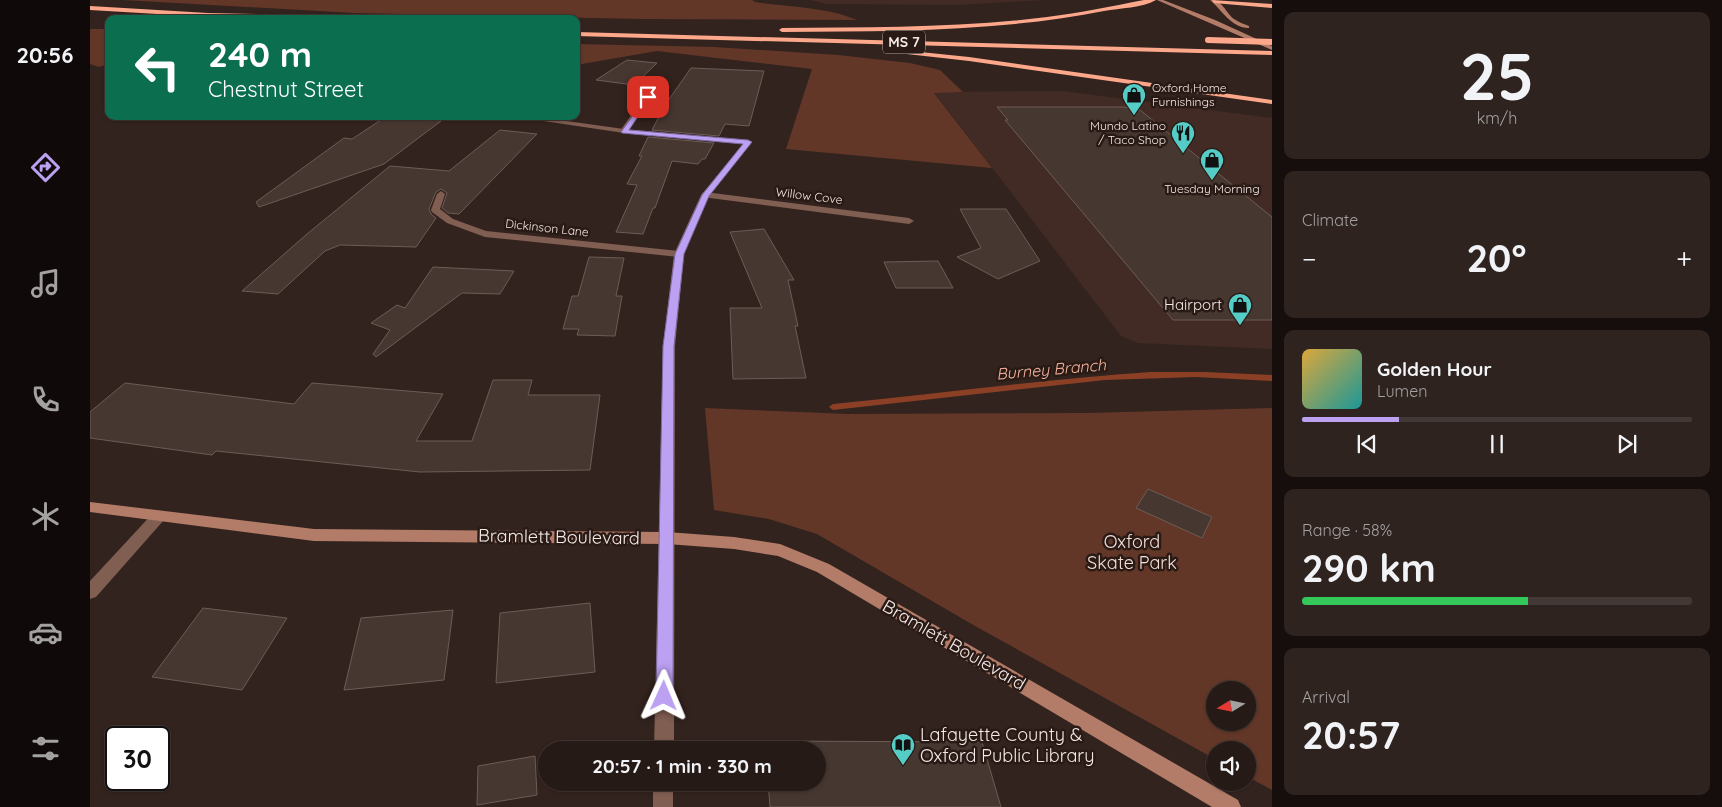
<!DOCTYPE html>
<html lang="en">
<head>
<meta charset="utf-8">
<style>
	:root { --surface:#261a16; --page:#2e231f; --text:#f1f3f6; --muted:#a4a1a1; --line:#423835; --accent:#bca0f2 }
	body { margin:0; font-family:Quicksand,sans-serif; background:var(--page); color:var(--text); height:100vh; display:flex; flex-direction:column; font-size:19px; white-space:nowrap }
	* { box-sizing:border-box; margin:0 }
	p { font-size:16px; color:var(--muted) }
	.icon { flex:none; width:28px; height:28px; fill:none; stroke:currentColor; stroke-width:2; stroke-linecap:round; stroke-linejoin:round }
	.map { position:relative; flex:1; overflow:hidden }
	.sheet { display:flex; flex-direction:column; gap:12px; padding:12px; background:#150e0c; width:450px }
	.sheet>* { flex:none }
	.hud { position:absolute; left:15px; top:15px; width:475px; height:105px; border-radius:10px; box-shadow:0 1px 4px #0004,0 0 0 1px var(--line); background:#0b6e4f; color:#fff; overflow:hidden }
	.needle { width:32px; rotate:260deg }
	.buttons { position:absolute; left:1116px; top:681px; display:grid; gap:10px }
	.buttons a { display:grid; place-items:center; width:50px; height:50px; border-radius:50%; background:var(--surface); box-shadow:0 1px 4px #0004,0 0 0 1px var(--line); font-size:25px }
	.speed { position:absolute; left:15px; top:726px; display:flex; gap:10px; font-size:25px; font-weight:700; text-align:center }
	.speed>* { display:grid; place-content:center; width:65px; height:65px; border-radius:50%; background:var(--surface); box-shadow:0 1px 4px #0004,0 0 0 1px var(--line); line-height:1 }
	.speed .limit { border:2px solid #111; border-radius:8px; background:#fff; color:#111 }
	.pin { position:absolute; display:grid; place-items:center; width:42px; height:42px; color:#fff; margin:-21px; border-radius:10px; box-shadow:0 2px 8px #0006 }
	.me { position:absolute; width:55px; margin:-28px; rotate:1deg; stroke-linejoin:round; filter:drop-shadow(0 0 4px #0008) }
	.turn { display:flex; align-items:center; gap:18px; height:105px; padding:0 20px; font-size:22px }
	.turn .icon { width:65px; height:65px; stroke-width:2.5 }
	.turn b { display:block; font-size:35px; line-height:42px }
	.big { font-size:38px; font-weight:700; line-height:1.1 }
	.sheet .card { flex:1; display:flex; flex-direction:column; justify-content:center; gap:8px; min-width:0; padding:0 18px; border-radius:10px; background:var(--page) }
	.sheet .dial { align-items:center; gap:0 }
	.dial b { font-size:65px; line-height:1 }
	.song { display:flex; align-items:center; gap:15px }
	.cover { width:60px; height:60px; border-radius:8px; background:linear-gradient(135deg,hsl(40 70% 55%),hsl(180 70% 35%)) }
	.played { height:5px; border-radius:2px; background:linear-gradient(90deg,var(--accent) 25%,var(--line) 25%) }
	.keys { display:flex; justify-content:space-around; direction:ltr }
	.heat { display:flex; justify-content:space-between; align-items:center; font-size:28px; direction:ltr }
	.charge { height:8px; border-radius:4px; background:linear-gradient(90deg,#34c759 58%,var(--line) 0) }
	.trip { position:absolute; left:448px; top:741px; width:288px; height:50px; border-radius:25px; background:var(--surface); box-shadow:0 1px 4px #0004,0 0 0 1px var(--line); font-weight:700; line-height:50px; text-align:center }
	main { display:flex; flex:1; min-height:0 }
	.tabs { display:flex; flex-direction:column; width:90px; justify-content:space-around; align-items:center; background:#0f0a09; color:var(--muted) }
	.tabs .icon { width:35px; height:35px }
	.tabs .selected { color:var(--accent) }
	.tabs b { font-size:22px; color:var(--text) }
	.map>svg:first-child { display:block }
	.built { fill:#412b24 }
	.green { fill:#633728; fill-rule:evenodd }
	.lines { fill:none; stroke-linecap:round; stroke-linejoin:round }
	.stream { fill:#8b4026; fill-rule:evenodd }
	.building { fill:#473731; stroke:#6e5c56 }
	.lane { fill:#815e52; fill-rule:evenodd }
	.street { fill:#815e52; fill-rule:evenodd }
	.secondary { fill:#b37c69; fill-rule:evenodd }
	.highway { fill:#fea88b; fill-rule:evenodd }
	.highway-bridge { stroke:#fea88b; stroke-width:6 }
	.route { fill:#bca0f2; stroke:#7a689d }
	.labels { text-anchor:middle; stroke-width:5; stroke-linejoin:round; paint-order:stroke }
	.far-poi-label { font-size:12px; fill:#f4e9e6; stroke:#291a15; text-anchor:start }
	.far-street-label { font-size:12px; fill:#f4e9e6; stroke:#291a15 }
	.shield { fill:#291a15; stroke:#b7aba7; stroke-width:1 }
	.shield-label { font-size:14px; font-weight:bold; fill:#f4e9e6 }
	.poi-label { font-size:15px; fill:#f4e9e6; stroke:#291a15; text-anchor:end }
	.water-label { font-size:16px; font-style:italic; fill:#f9b6a0; stroke:#291a15 }
	.near-street-label { font-size:18px; fill:#f4e9e6; stroke:#291a15 }
	.near-park-label { font-size:18px; fill:#f6dfd7; stroke:#291a15 }
	.near-poi-label { font-size:18px; fill:#f4e9e6; stroke:#291a15; text-anchor:start }
</style>
</head>
<body>
<main>
<nav class="tabs">
<b>20:56</b>
<svg class="icon selected" aria-label="directions" viewBox="0 0 24 24"><path d="M12 3l9 9-9 9-9-9zM9 14v-3h6M13 9l2 2-2 2"/></svg>
<svg class="icon" aria-label="music" viewBox="0 0 24 24"><path d="M9 18V5l10-2v13"/><circle cx="6" cy="18" r="3"/><circle cx="16" cy="16" r="3"/></svg>
<svg class="icon" aria-label="phone" viewBox="0 0 24 24"><path d="M5 4h4l2 5-3 2q2 4 5 5l2-3 5 2v4C11 20 4 13 5 4z"/></svg>
<svg class="icon" aria-label="climate" viewBox="0 0 24 24"><path d="M12 3v18M4 7l16 10M4 17L20 7"/></svg>
<svg class="icon" aria-label="car" viewBox="0 0 24 24"><path d="M5 17H2v-5l4-1 3-4h7l3 4 3 1v5h-3M9 17h6M6 11h13"/><circle cx="7" cy="17" r="2"/><circle cx="17" cy="17" r="2"/></svg>
<svg class="icon" aria-label="filters" viewBox="0 0 24 24"><path d="M4 7h16M4 17h16"/><circle cx="9" cy="7" r="2"/><circle cx="15" cy="17" r="2"/></svg>
</nav>
<div class="map">
<svg width="1182" height="807" viewBox="0 0 1182 807">
	<rect width="100%" height="100%" fill="#33231e"/>
	<path class="built" d="M720 0H954L868 5 737 4Z
		M973 91 1182 118V349L1048 343 1031 336 844 92Z"/>
	<path class="green" d="M33 0H662L665 2C698 7 737 7 767 20L552 19 264 13Z
		M0 29H19V64L9 67 0 64Z
		M486 44 624 47 748 55 820 63 850 70 873 92 844 93 902 168 696 149 722 69 567 51 486 65Z
		M615 408 758 414 998 413 1182 408V790L1158 777V750H1125V759L885 626 727 534 679 519 624 510ZM1125 690H1158V722H1125Z"/>
	<g class="lines">
		<path class="stream" d="M1061 372H1115L1182 375V381L1106 377 1015 380 743 410 739 407 743 404C849 394 954 379 1061 372Z"/>
	</g>
	<path class="building" d="M537 60 567 63 544 85 506 80Z
		M601 68 674 71 659 126 635 124 629 136 562 130 575 105Z
		M907 107H1034L1050 110 1182 217V320H1083L915 120H918Z
		M297 116 351 121 294 164 169 207 166 202 254 138 262 139Z
		M410 130 447 134 369 214 358 213 352 208 357 193 351 189 346 192 339 209 341 214 346 218 326 247 250 245 235 251 188 294 152 291 217 234 300 166 359 171Z
		M558 137 624 143 615 159H612L608 164 582 161 565 208H563L553 234 526 232 547 185 537 184 552 156H549Z
		M870 209H916L950 261 908 279 867 257 891 248Z
		M674 229 704 280H698L708 326H705L716 378 643 379 640 308H672L640 232Z
		M499 257 534 258 526 296H532L525 336 487 335 489 329H473L482 296H488Z
		M848 261 863 288H806L794 262Z
		M343 267 424 271 410 294 372 293 286 357 283 354 300 330 281 323 307 305 315 308Z
		M403 380H442L438 395H510L500 470 330 472 126 451 122 455 0 438V412L35 383 204 404 222 383 353 394 326 441H382Z
		M1058 489 1122 517 1112 538 1046 508Z
		M500 603 505 672 406 683 410 613Z
		M113 608 197 618 152 690 62 677Z
		M363 610 354 680 254 690 271 618Z
		M675 741 892 742 911 807H680L678 782H726V750H676Z
		M445 756 447 795 387 805 388 766Z"/>
	<g class="lines">
		<path class="lane" d="M565 81 570 82 537 133H531L530 131Z
			M351 191 355 194 350 209 363 219 396 231 589 251 594 254 589 257 395 237 357 223 342 212 341 210 347 194Z
			M615 192 819 218 824 221 819 224 612 197V193Z
			M69 511 74 512 76 516 74 520 6 597 0 599V581L64 512Z"/>
		<path class="street" d="M420 116H440L534 129 658 140 662 142 619 196 594 254 585 346 584 750H564L573 346 584 254 611 195 653 144 534 133Z
			M563 782H583V807H563Z"/>
		<path class="secondary" d="M1067 0H1073L1125 20 1182 46V50Z
			M1120 0C1133 0 1135 12 1144 19 1148 22 1154 24 1159 26V28C1141 28 1132 10 1120 0Z
			M0 502 224 529 577 532 644 537 690 544 739 564 1148 800 1151 807H1122L727 572 688 556 644 549 577 544 224 541 0 512Z"/>
		<path class="highway" d="M1054 0H1066C1052 8 1030 8 1014 11 908 32 800 31 692 32L689 30 692 28C780 27 869 28 957 17 990 13 1022 6 1054 0Z
			M1122 0 1182 4V8L1124 3Z
			M0 6 118 13 298 17 301 19 118 17 0 10Z
			M486 32 1182 51V55L486 36Z
			M801 49 879 57 1182 100V104L879 61 799 52 798 51Z"/>
		<path class="highway-bridge" d="M1118 40 1182 42"/>
	</g>
	<path class="route" d="M558 95 561 97 539 130 658 140 662 142 619 196 594 254 584 346 583 696 580 701 574 703 569 701 566 696 573 346 585 254 612 195 653 144 532 133 531 132Z"/>
	<defs>
		<g id="shop-pin" transform="scale(1.25)"><path d="M0 17L-7.5 6A9.5 9.5 0 1 1 7.5 6Z" fill="#55cdc6" stroke="#291a15"/><path d="M-5-2.5h2.3a2.7 3.5 0 0 1 5.4 0H5L5.5 6h-11ZM-1.5-2.5h3a1.5 2.3 0 0 0-3 0Z" fill="#111"/></g>
		<g id="restaurant-pin" transform="scale(1.25)"><path d="M0 17L-7.5 6A9.5 9.5 0 1 1 7.5 6Z" fill="#55cdc6" stroke="#291a15"/><path d="M-5-6h1v4h1v-4h1v4h1v-4h1v5L-1.5 .5V6h-2V.5L-5-1ZM5-6V6H3V1.5H1.5Q1.5-4 5-6Z" fill="#111"/></g>
		<g id="library-pin" transform="scale(1.25)"><path d="M0 17L-7.5 6A9.5 9.5 0 1 1 7.5 6Z" fill="#55cdc6" stroke="#291a15"/><path d="M-6-4Q-3-5.5-.7-3.5V5Q-3 3-6 4ZM6-4Q3-5.5 .7-3.5V5Q3 3 6 4Z" fill="#111"/></g>
	</defs>
	<g fill-rule="evenodd">
		<use href="#shop-pin" x="1044" y="95"/>
		<use href="#restaurant-pin" x="1093" y="133"/>
		<use href="#shop-pin" x="1122" y="160"/>
		<use href="#shop-pin" x="1150" y="305"/>
		<use href="#library-pin" x="813" y="745"/>
	</g>
	<g class="labels">
		<g class="far-poi-label">
			<text x="1062" y="92">Oxford Home<tspan x="1062" dy="14">Furnishings</tspan></text>
			<text x="1076" y="130" text-anchor="end">Mundo Latino<tspan x="1076" dy="14">/ Taco Shop</tspan></text>
			<text x="1122" y="193" text-anchor="middle">Tuesday Morning</text>
		</g>
		<g class="far-street-label">
			<text transform="translate(719 196) rotate(7)" y="4">Willow Cove</text>
			<text transform="translate(457 228) rotate(6)" y="4">Dickinson Lane</text>
		</g>
		<rect class="shield" x="793" y="30.5" width="42" height="23" rx="4"/>
		<g class="shield-label">
			<text x="814" y="47">MS 7</text>
		</g>
		<g class="poi-label">
			<text x="1132" y="310">Hairport</text>
		</g>
		<g class="water-label">
			<text transform="translate(961 369) rotate(-5)" y="6">Burney Branch</text>
		</g>
		<g class="near-street-label">
			<text transform="translate(469 537) rotate(1)" y="6">Bramlett Boulevard</text>
			<text transform="translate(864 645) rotate(30)" y="6">Bramlett Boulevard</text>
		</g>
		<g class="near-park-label">
			<text x="1042" y="548">Oxford<tspan x="1042" dy="21">Skate Park</tspan></text>
		</g>
		<g class="near-poi-label">
			<text x="830" y="741">Lafayette County &amp;<tspan x="830" dy="21">Oxford Public Library</tspan></text>
		</g>
	</g>
</svg>
<div class="buttons">
<a><svg class="needle" viewBox="-14 -14 28 28"><path d="M0-13l5 13h-10z" fill="#e53935"/><path d="M0 13l5-13h-10z" fill="#a4a1a1"/></svg></a>
<a><svg class="icon" aria-label="sound" viewBox="0 0 24 24"><path d="M4 9h4l5-4v14l-5-4H4zM17 9q2 3 0 6"/></svg></a>
</div>
<div class="speed"><div class="limit">30</div></div>
<div class="pin" style="left:558px;top:97px;background:#d93025"><svg class="icon" aria-label="arrive" viewBox="0 0 24 24"><path d="M6 21V4h12l-3 4 3 4H6"/></svg></div>
<svg class="me" style="left:574px;top:696px" viewBox="-20 -20 40 40"><path d="M0-17L14 15 0 8-14 15z" fill="#bca0f2" stroke="#fff" stroke-width="4"/></svg>
<div class="trip">20:57 · 1 min · 330 m</div>
<div class="hud">
<div class="turn"><svg class="icon" aria-label="left" viewBox="0 0 24 24"><path d="M17 20v-9H6M10 6l-5 5 5 5"/></svg><div><b>240 m</b>Chestnut Street</div></div>
</div>
</div>
<section class="sheet">
<div class="card dial"><b>25</b><p>km/h</p></div>
<div class="card"><p>Climate</p>
<div class="heat"><a>−</a><b class="big">20°</b><a>+</a></div>
</div>
<div class="card">
<div class="song"><i class="cover"></i><div><b>Golden Hour</b><p>Lumen</p></div></div>
<div class="played"></div>
<div class="keys"><svg class="icon" aria-label="previous" viewBox="0 0 24 24"><path d="M18 5L8 12l10 7zM5 5v14"/></svg><svg class="icon" aria-label="pause" viewBox="0 0 24 24"><path d="M8 5v14M16 5v14"/></svg><svg class="icon" aria-label="next" viewBox="0 0 24 24"><path d="M6 5l10 7-10 7zM19 5v14"/></svg></div>
</div>
<div class="card"><p>Range · 58%</p><b class="big">290 km</b><div class="charge"></div></div>
<div class="card"><p>Arrival</p><b class="big">20:57</b></div>
</section>
</main>
</body>
</html>
